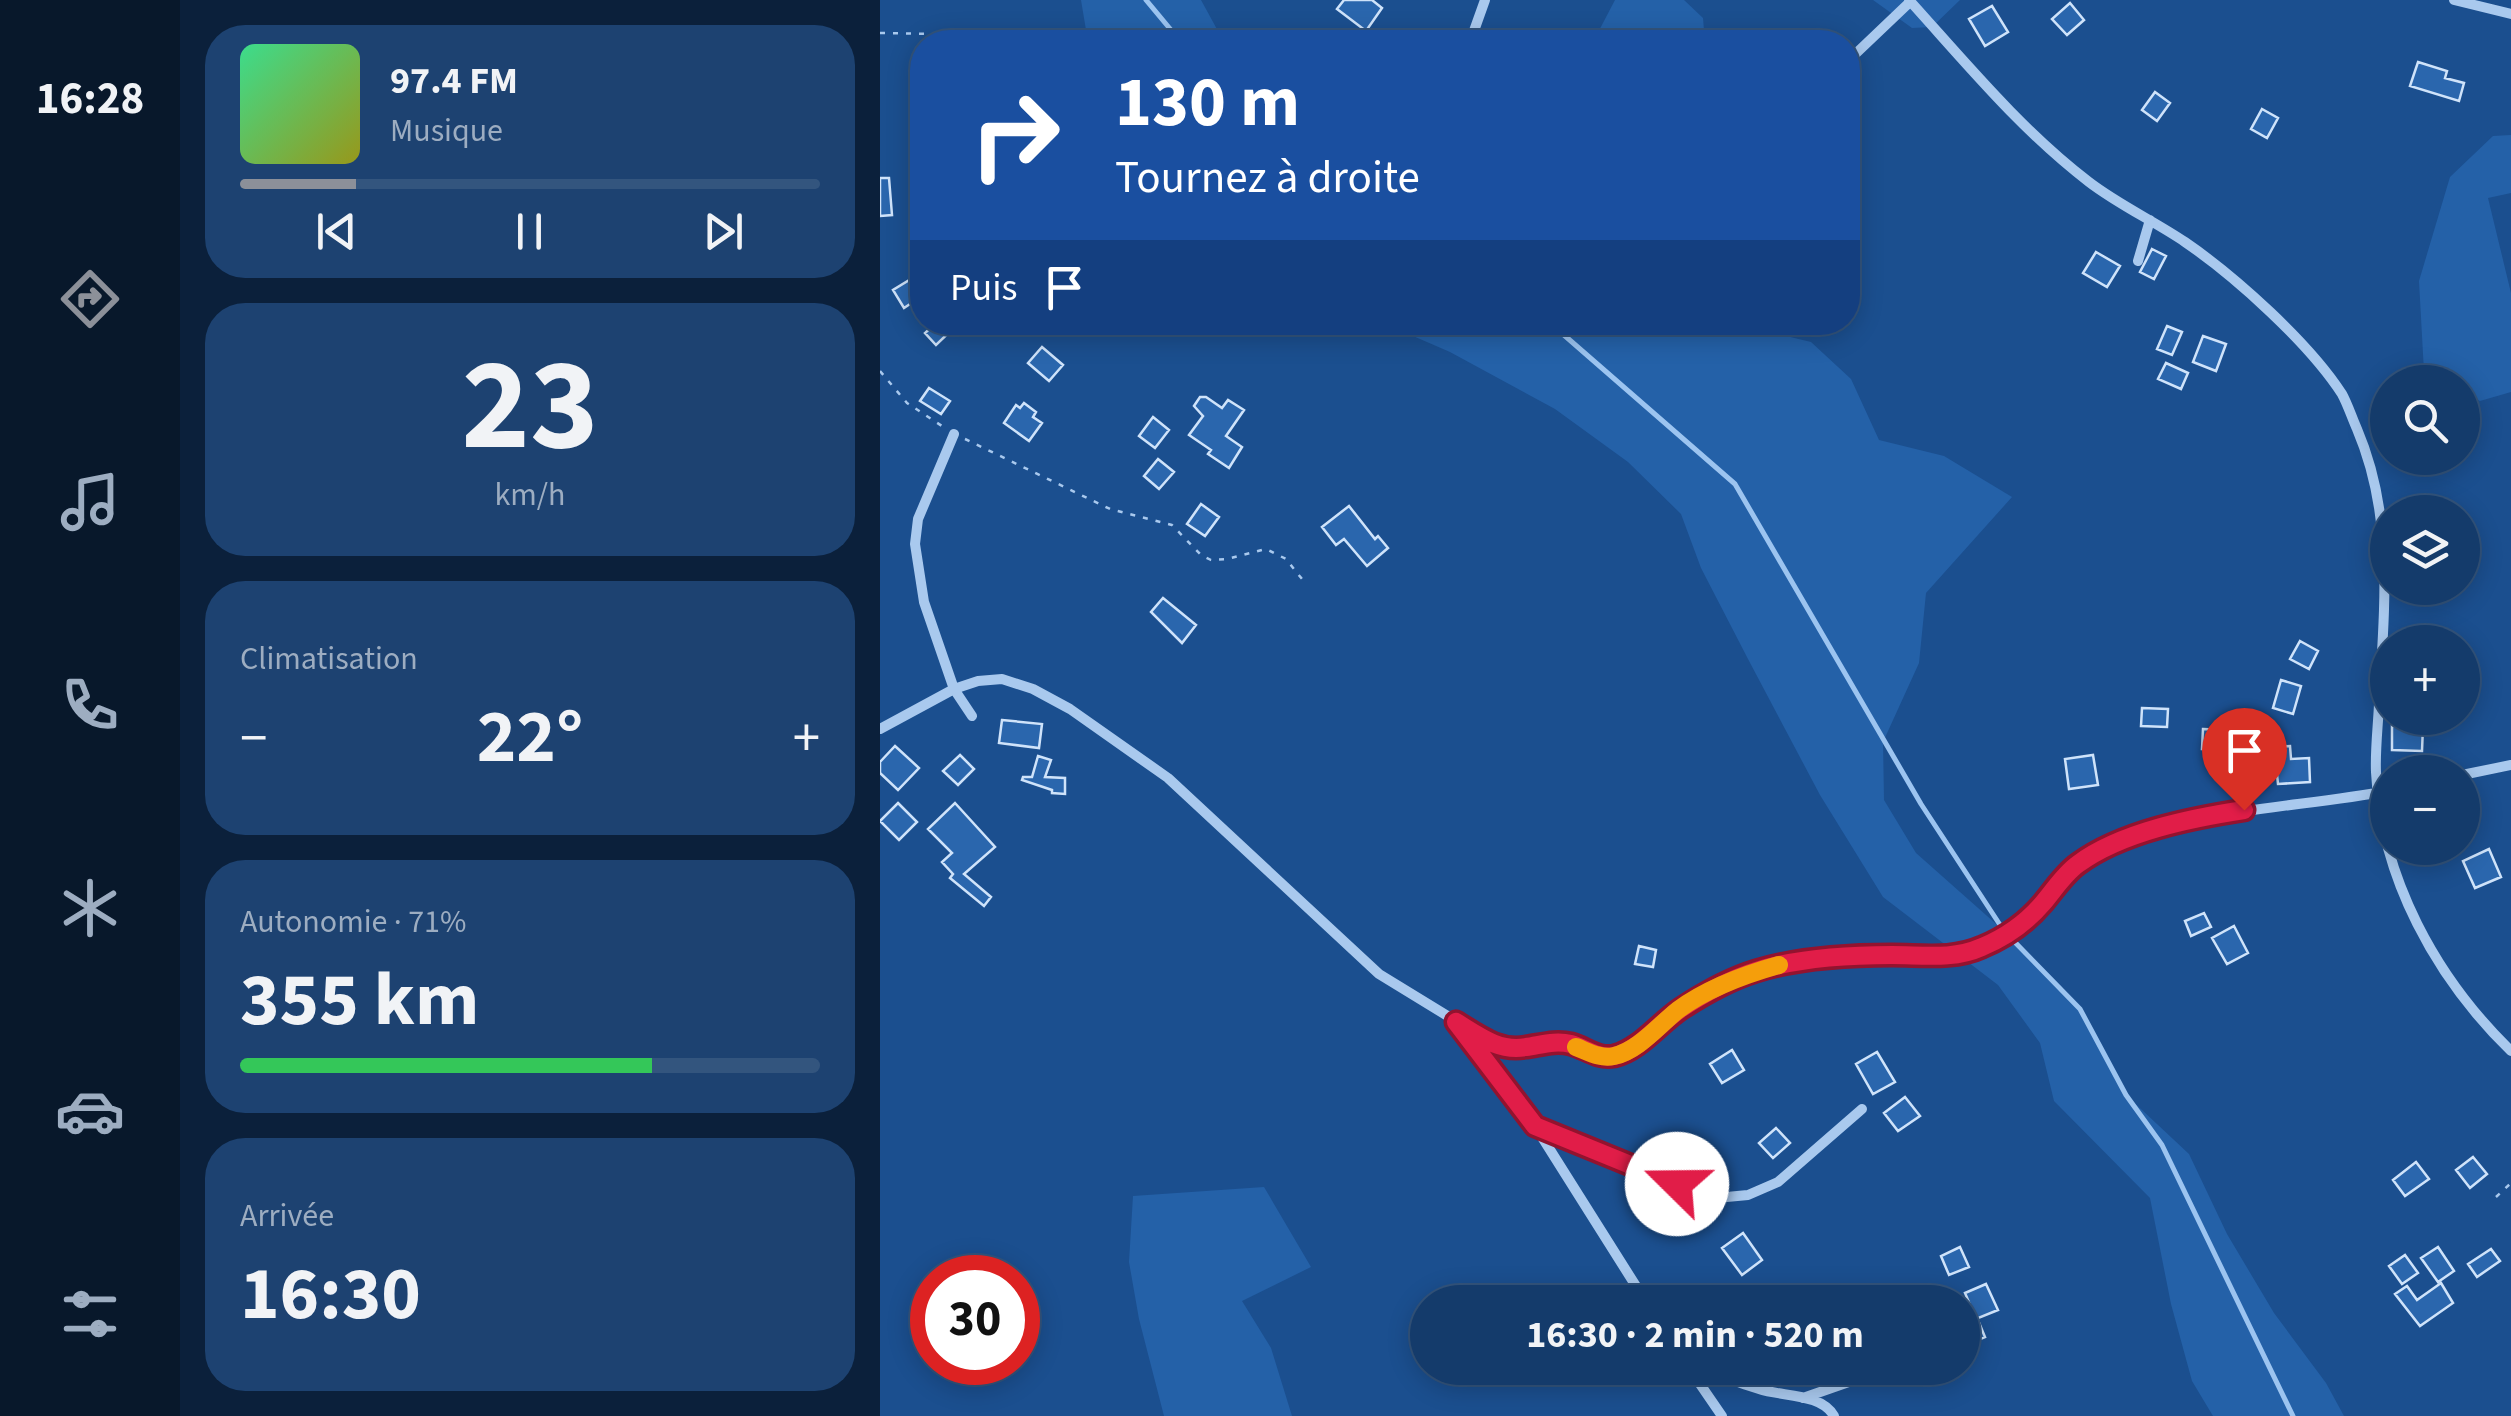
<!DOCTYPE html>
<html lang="fr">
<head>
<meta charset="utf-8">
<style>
	:root { --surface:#143b6b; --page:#1d4271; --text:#f1f3f6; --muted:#9dadc1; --line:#33557e; --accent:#8c9099 }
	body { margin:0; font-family:"Source Sans 3",sans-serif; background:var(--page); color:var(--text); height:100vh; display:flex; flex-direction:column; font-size:38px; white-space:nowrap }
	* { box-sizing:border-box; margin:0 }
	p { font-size:32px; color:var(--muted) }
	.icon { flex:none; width:55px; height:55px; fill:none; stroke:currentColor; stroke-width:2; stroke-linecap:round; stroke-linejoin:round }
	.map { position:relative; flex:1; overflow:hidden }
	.side { display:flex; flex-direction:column; gap:25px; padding:25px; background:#0b203b; width:700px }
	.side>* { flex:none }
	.hud { position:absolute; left:30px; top:30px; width:950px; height:305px; border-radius:40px; box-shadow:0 5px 25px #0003,0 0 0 2px var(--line); background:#1a4fa0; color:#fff; overflow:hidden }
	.controls { position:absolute; left:1490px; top:365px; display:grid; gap:20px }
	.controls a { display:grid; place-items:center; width:110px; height:110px; border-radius:50%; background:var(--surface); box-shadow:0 5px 25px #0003,0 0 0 2px var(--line); font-size:50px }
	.speed { position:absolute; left:30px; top:1255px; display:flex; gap:20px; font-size:50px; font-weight:700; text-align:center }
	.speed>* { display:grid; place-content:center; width:130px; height:130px; border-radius:50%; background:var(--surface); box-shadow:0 5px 25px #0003,0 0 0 2px var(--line); line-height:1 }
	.speed .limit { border:15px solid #d22; background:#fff; color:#111 }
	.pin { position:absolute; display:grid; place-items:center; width:85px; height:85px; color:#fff; margin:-102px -42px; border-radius:50% 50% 50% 0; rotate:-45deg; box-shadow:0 0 10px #0007 }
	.pin .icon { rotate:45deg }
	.me { position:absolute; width:110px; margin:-55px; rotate:292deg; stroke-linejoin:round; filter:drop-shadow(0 0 8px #0008) }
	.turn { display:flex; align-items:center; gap:35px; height:210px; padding:0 40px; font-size:45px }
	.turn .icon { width:130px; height:130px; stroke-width:2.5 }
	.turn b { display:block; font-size:70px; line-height:85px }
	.then { display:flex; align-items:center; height:95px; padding:0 40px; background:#0003; gap:20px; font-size:38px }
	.big { font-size:75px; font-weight:700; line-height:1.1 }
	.side .widget { flex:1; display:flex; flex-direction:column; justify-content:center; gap:15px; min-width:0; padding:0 35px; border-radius:40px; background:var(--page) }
	.side .dial { align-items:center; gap:0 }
	.dial b { font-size:130px; line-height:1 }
	.song { display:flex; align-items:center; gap:30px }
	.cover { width:120px; height:120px; border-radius:15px; background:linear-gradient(135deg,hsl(150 70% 55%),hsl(60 70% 35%)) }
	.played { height:10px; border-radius:5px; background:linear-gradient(90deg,var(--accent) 20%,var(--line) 20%) }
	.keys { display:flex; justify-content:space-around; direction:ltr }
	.heat { display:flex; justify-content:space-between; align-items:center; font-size:55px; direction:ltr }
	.charge { height:15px; border-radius:8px; background:linear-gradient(90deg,#34c759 71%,var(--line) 0) }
	.trip { position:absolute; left:530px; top:1285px; width:570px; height:100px; border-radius:50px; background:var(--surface); box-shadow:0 5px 25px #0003,0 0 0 2px var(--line); font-weight:700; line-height:100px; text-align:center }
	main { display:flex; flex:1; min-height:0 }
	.dock { display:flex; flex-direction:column; width:180px; justify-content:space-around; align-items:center; background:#08182b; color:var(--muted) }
	.dock .icon { width:70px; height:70px }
	.dock .active { color:var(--accent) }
	.dock b { font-size:45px; color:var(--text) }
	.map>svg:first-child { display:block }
	.green { fill:#2461a8 }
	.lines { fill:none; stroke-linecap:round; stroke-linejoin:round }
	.stream { stroke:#9cc4f0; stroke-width:5 }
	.building { fill:#2a66ad; stroke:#cfe3fa; stroke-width:2.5 }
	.path { stroke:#a9c9ee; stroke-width:2.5; stroke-dasharray:5 8; stroke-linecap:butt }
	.street { stroke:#a9c9ee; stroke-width:10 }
	.route-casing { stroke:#92132f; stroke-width:25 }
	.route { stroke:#e11d48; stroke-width:18 }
	.slow { stroke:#f59e0b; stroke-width:18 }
</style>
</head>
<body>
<main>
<nav class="dock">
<b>16:28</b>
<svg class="icon active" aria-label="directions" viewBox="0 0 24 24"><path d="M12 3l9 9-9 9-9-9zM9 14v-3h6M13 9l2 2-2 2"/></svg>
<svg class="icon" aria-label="music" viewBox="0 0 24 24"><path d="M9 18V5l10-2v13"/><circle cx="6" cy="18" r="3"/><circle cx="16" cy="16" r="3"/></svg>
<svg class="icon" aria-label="phone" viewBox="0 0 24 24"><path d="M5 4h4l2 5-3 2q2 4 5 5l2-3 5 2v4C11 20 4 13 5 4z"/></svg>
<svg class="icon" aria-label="climate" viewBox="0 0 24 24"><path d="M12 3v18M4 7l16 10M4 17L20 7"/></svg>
<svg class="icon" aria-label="car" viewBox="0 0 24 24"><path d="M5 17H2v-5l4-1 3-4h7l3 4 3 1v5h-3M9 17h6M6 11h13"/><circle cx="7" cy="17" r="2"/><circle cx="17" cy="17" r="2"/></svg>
<svg class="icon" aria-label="filters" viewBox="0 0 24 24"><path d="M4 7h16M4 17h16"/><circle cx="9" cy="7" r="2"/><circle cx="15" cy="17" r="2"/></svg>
</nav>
<section class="side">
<div class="widget">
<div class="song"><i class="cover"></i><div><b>97.4 FM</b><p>Musique</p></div></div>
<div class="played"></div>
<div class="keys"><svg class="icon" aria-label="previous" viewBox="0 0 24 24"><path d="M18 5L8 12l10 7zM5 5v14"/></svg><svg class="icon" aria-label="pause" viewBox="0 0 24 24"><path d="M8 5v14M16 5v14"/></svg><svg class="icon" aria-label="next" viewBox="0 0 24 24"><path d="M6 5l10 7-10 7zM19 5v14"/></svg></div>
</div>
<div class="widget dial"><b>23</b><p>km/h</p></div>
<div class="widget"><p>Climatisation</p>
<div class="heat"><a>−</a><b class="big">22°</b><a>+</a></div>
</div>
<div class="widget"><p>Autonomie · 71%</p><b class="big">355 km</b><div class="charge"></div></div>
<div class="widget"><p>Arrivée</p><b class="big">16:30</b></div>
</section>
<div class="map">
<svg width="1631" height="1416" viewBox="0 0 1631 1416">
	<rect width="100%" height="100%" fill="#1b4f8f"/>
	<path class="green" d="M201 0H321L344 42H208Z
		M735 0H804L823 18 825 42H713Z
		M993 0H1080L1052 27 1032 28Z
		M1631 135V193L1608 198 1631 293V392L1600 401 1583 392 1582 382H1564L1544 372 1539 281 1570 177 1613 136Z
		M848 322 931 342 971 379 999 440 1064 456 1132 497 1046 593 1039 663 1003 742 1004 800 1036 853 1124 931 1200 1009 1246 1095 1309 1154 1347 1234 1394 1313 1446 1383 1464 1416H1333L1312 1381 1291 1304 1270 1198 1174 1101 1160 1043 1118 985 1003 897 940 795 868 659 821 568 801 514 748 462 675 409 570 352 503 323Z
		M384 1187 431 1267 362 1301 391 1348 412 1416H284L259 1319 249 1262 253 1196Z"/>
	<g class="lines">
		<path class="stream" d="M266 0 301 42
			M669 322 855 484 1041 804 1124 931 1200 1009 1246 1095 1282 1145 1413 1416"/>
	</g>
	<path class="building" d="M464 0H492L502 8 486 31 457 9Z
		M1190 3 1204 20 1187 35 1172 19Z
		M1112 6 1128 32 1105 46 1089 19Z
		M1538 62 1567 71 1565 78 1584 83 1579 101 1530 86Z
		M1275 92 1290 103 1277 121 1262 110Z
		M1382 109 1398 118 1387 138 1371 129Z
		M0 178H9L12 215 0 216Z
		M1272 249 1286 256 1274 279 1260 272Z
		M1216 252 1240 266 1227 287 1203 273Z
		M31 279 42 296 24 308 13 290Z
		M57 322H80L56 345 45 333Z
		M1287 326 1302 332 1292 355 1277 349Z
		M1323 336 1346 344 1336 371 1313 362Z
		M162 347 183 365 169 381 148 363Z
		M1286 363 1308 373 1301 389 1278 379Z
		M49 388 70 401 61 414 40 401Z
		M320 397H326L342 408 348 400 364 410 346 436 362 447 349 468 328 454 331 450 309 435 323 416 314 406Z
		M144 403 156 412 153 417 162 423 149 441 124 423 136 405 140 408Z
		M273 417 289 430 275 448 259 436Z
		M278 459 294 472 279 489 264 476Z
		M321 504 339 517 325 536 307 524Z
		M469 506 495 539 498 536 508 548 487 566 464 539 456 545 442 527Z
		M283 598 316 625 302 643 271 612Z
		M1420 641 1438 651 1429 669 1410 659Z
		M1401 680 1421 686 1413 714 1393 708Z
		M1262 708 1288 709 1287 727 1261 726Z
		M122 720 162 724 159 748 119 743Z
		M1512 726H1543L1542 751 1512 750Z
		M1323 729 1347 730V750L1322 749Z
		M15 746 39 768 18 790 0 773V762Z
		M1410 746 1411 759 1429 758 1430 782 1398 784 1394 747Z
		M80 755 94 769 78 785 63 771Z
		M1213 755 1218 785 1189 789 1185 759Z
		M158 756 171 760 165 777 185 778V794L172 793V790L142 780 143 777H152Z
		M18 803 37 822 19 840 0 821Z
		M75 803 115 847 84 874 111 897 104 906 70 878 73 874 62 862 72 853 48 829Z
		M1528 848H1568V849L1533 862Z
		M1609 849 1621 877 1595 888 1583 861Z
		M1324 913 1331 927 1311 936 1305 921Z
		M1354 926 1368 953 1347 964 1332 938Z
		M759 946 776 950 773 967 755 964Z
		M852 1050 864 1070 842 1083 830 1064Z
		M997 1052 1015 1082 993 1094 976 1064Z
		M1025 1097 1040 1116 1018 1131 1004 1113Z
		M896 1128 910 1143 893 1158 879 1143Z
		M1593 1157 1607 1174 1590 1188 1576 1170Z
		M1536 1162 1549 1179 1525 1196 1513 1180Z
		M863 1233 882 1260 862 1275 842 1248Z
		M1080 1247 1089 1267 1069 1275 1061 1256Z
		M1558 1247 1574 1271 1558 1282 1541 1258Z
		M1611 1249 1620 1261 1597 1277 1588 1264Z
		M1525 1255 1538 1273 1522 1284 1509 1266Z
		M1561 1283 1573 1303 1540 1326 1515 1294 1527 1286 1537 1300Z
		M1106 1284 1118 1310 1096 1319 1085 1293Z
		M1098 1320 1105 1337 1088 1344 1082 1327Z"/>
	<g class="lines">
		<path class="path" d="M0 33 101 35 130 40 153 35 197 39
			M0 371 27 403 65 428
			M85 439 230 509 292 525 321 555 331 560 347 559 386 549 406 559 422 579
			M1616 1197 1631 1183"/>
		<path class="street" d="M1029 0C1086 63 1141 130 1209 182 1239 205 1274 221 1305 242 1356 277 1429 343 1462 394 1468 405 1472 418 1477 429 1515 518 1504 610 1499 704 1498 727 1495 750 1496 772 1501 878 1556 978 1631 1051
			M1574 0 1631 14
			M590 42 605 0
			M968 61 1030 2
			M1258 261 1270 220
			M74 434 38 519 35 544 44 602 74 689 92 716
			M0 729 74 689 98 681 122 679 153 689 190 709 288 778 499 974 615 1045C636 1050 653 1042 674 1042 695 1043 712 1059 732 1056 758 1052 779 1023 800 1009 822 994 848 980 874 972 915 958 965 957 1008 955 1039 954 1069 960 1098 949 1122 940 1142 925 1160 907 1180 886 1193 864 1220 851 1311 808 1411 809 1508 791
			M1582 775 1631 765
			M580 1027 655 1126 766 1302
			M655 1126 836 1198 868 1195 898 1182 982 1109
			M809 1368 842 1416
			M826 1368C842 1377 862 1384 879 1389 903 1397 941 1393 954 1416
			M923 1398 983 1377 1001 1368"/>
	</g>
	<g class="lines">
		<g class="route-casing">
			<path id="route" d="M797 1184 655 1126 576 1022C599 1036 619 1052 646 1047 661 1045 675 1040 691 1044 706 1048 717 1059 734 1056 760 1050 780 1022 802 1008 825 993 850 979 876 971 918 958 969 955 1012 955 1043 955 1073 960 1102 947 1126 937 1146 923 1163 903 1174 890 1184 874 1198 864 1241 832 1312 818 1364 810"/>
		</g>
		<use href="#route" class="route"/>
		<path class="slow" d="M696 1047C709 1052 720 1059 734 1056 758 1051 779 1025 798 1010 828 988 863 975 899 965"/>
	</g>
</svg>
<div class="controls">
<a><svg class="icon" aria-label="search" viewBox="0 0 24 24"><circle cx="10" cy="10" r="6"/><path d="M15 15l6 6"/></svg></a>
<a><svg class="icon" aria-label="layers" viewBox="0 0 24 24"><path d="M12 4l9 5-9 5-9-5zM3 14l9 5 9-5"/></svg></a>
<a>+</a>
<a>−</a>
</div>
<div class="speed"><div class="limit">30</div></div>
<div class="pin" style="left:1364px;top:810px;background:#d93025"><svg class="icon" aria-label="arrive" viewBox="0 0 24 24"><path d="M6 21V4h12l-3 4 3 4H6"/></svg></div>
<svg class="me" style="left:797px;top:1184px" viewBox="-20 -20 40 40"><circle r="19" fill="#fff"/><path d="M0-13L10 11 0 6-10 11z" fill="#e11d48"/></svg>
<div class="trip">16:30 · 2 min · 520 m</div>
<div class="hud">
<div class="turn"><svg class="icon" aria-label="right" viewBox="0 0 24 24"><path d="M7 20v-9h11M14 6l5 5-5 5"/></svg><div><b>130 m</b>Tournez à droite</div></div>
<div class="then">Puis<svg class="icon" aria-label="arrive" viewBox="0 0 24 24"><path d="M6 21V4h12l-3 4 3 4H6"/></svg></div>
</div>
</div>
</main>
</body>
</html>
